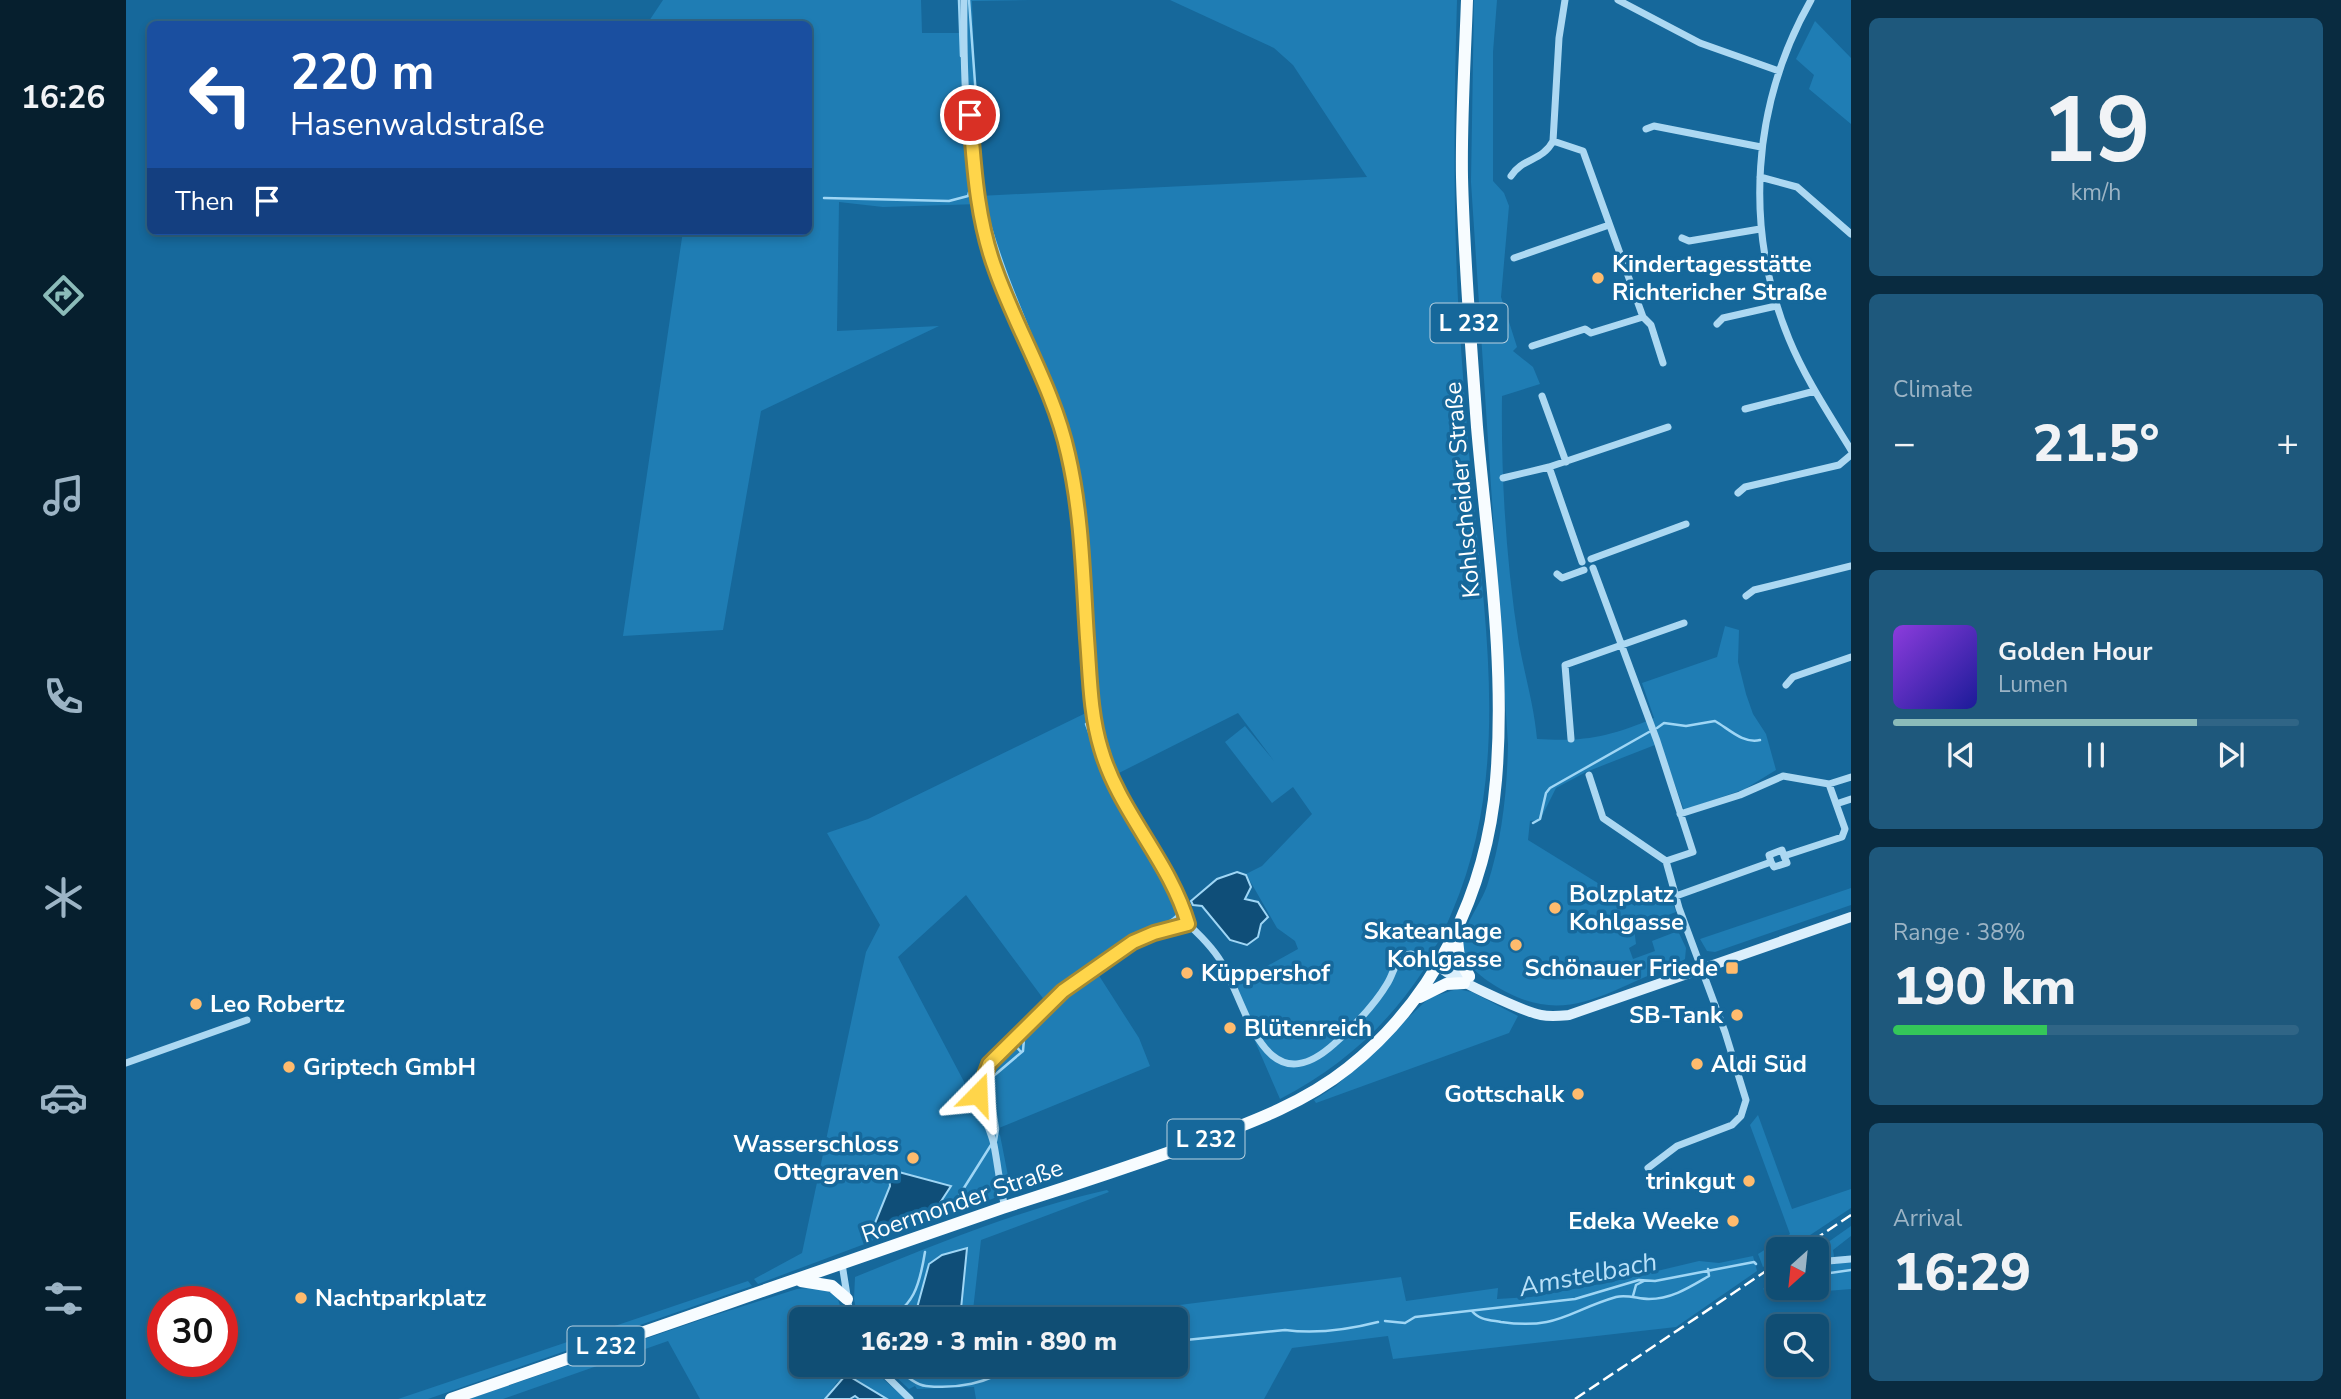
<!DOCTYPE html>
<html lang="en">
<head>
<meta charset="utf-8">
<style>
	:root { --surface:#104e74; --page:#1e587c; --text:#f1f3f6; --muted:#9cb4c5; --line:#306586; --accent:#8bbbb9 }
	body { margin:0; font-family:"Nunito Sans",sans-serif; background:var(--page); color:var(--text); height:100vh; display:flex; flex-direction:column; font-size:26px; white-space:nowrap }
	* { box-sizing:border-box; margin:0 }
	p { font-size:23px; color:var(--muted) }
	.icon { flex:none; width:38px; height:38px; fill:none; stroke:currentColor; stroke-width:2; stroke-linecap:round; stroke-linejoin:round }
	.map { position:relative; flex:1; overflow:hidden }
	.side { display:flex; flex-direction:column; gap:18px; padding:18px; background:#092b40; width:490px }
	.side>* { flex:none }
	.guide { position:absolute; left:21px; top:21px; width:665px; height:214px; border-radius:10px; box-shadow:0 4px 10px #0003,0 0 0 2px var(--line); background:#1a4fa0; color:#fff; overflow:hidden }
	.needle { width:46px; rotate:207deg }
	.tools { position:absolute; left:1640px; top:1237px; display:grid; gap:14px }
	.tools a { display:grid; place-items:center; width:63px; height:63px; border-radius:10px; background:var(--surface); box-shadow:0 4px 10px #0003,0 0 0 2px var(--line); font-size:35px }
	.speed { position:absolute; left:21px; top:1286px; display:flex; gap:14px; font-size:35px; font-weight:700; text-align:center }
	.speed>* { display:grid; place-content:center; width:91px; height:91px; border-radius:50%; background:var(--surface); box-shadow:0 4px 10px #0003,0 0 0 2px var(--line); line-height:1 }
	.speed .limit { border:10px solid #d22; background:#fff; color:#111 }
	.pin { position:absolute; display:grid; place-items:center; width:60px; height:60px; color:#fff; margin:-30px; border:4px solid #fff; border-radius:50%; box-shadow:0 2px 7px #0007 }
	.me { position:absolute; width:77px; margin:-38px; rotate:21deg; stroke-linejoin:round; filter:drop-shadow(0 0 5px #0008) }
	.turn { display:flex; align-items:center; gap:24px; height:147px; padding:0 28px; font-size:32px }
	.turn .icon { width:91px; height:91px; stroke-width:2.5 }
	.turn b { display:block; font-size:49px; line-height:60px }
	.then { display:flex; align-items:center; height:66px; padding:0 28px; background:#0003; gap:14px; font-size:26px }
	.big { font-size:52px; font-weight:800; line-height:1.1 }
	.side .card { flex:1; display:flex; flex-direction:column; justify-content:center; gap:10px; min-width:0; padding:0 24px; border-radius:10px; background:var(--page) }
	.side .dial { align-items:center; gap:0 }
	.dial b { font-size:91px; line-height:1 }
	.song { display:flex; align-items:center; gap:21px }
	.cover { width:84px; height:84px; border-radius:10px; background:linear-gradient(135deg,hsl(270 70% 55%),hsl(240 70% 35%)) }
	.played { height:7px; border-radius:4px; background:linear-gradient(90deg,var(--accent) 75%,var(--line) 75%) }
	.keys { display:flex; justify-content:space-around; direction:ltr }
	.heat { display:flex; justify-content:space-between; align-items:center; font-size:38px; direction:ltr }
	.charge { height:10px; border-radius:5px; background:linear-gradient(90deg,#34c759 38%,var(--line) 0) }
	.trip { position:absolute; left:663px; top:1307px; width:399px; height:70px; border-radius:10px; background:var(--surface); box-shadow:0 4px 10px #0003,0 0 0 2px var(--line); font-weight:800; line-height:70px; text-align:center }
	main { display:flex; flex:1; min-height:0 }
	.dock { display:flex; flex-direction:column; width:126px; justify-content:space-around; align-items:center; background:#061f2e; color:var(--muted) }
	.dock .icon { width:49px; height:49px }
	.dock .selected { color:var(--accent) }
	.dock b { font-size:32px; color:var(--text) }
	.map>svg:first-child { display:block }
	.green { fill:#1f7db4 }
	.water { fill:#0f4e78; stroke:#9fd6f5; stroke-width:2 }
	.lines { fill:none; stroke-linecap:round; stroke-linejoin:round }
	.stream { stroke:#9fd6f5; stroke-width:2.5 }
	.minor { stroke:#acd8f2; stroke-width:7 }
	.secondary { stroke:#dbeffc; stroke-width:10 }
	.primary { stroke:#f7fcff; stroke-width:12 }
	.rail { stroke:#fff; stroke-width:2.5; stroke-dasharray:12 5; stroke-linecap:butt }
	.route-casing { stroke:#a68a30; stroke-width:18 }
	.route { stroke:#ffd54a; stroke-width:12 }
	.poi-dot { fill:#ffbb6d; stroke:#16689b; stroke-width:2.5 }
	.labels { text-anchor:middle; stroke-width:7; stroke-linejoin:round; paint-order:stroke }
	.shield { fill:#16689b; stroke:#b9d2e1; stroke-width:2 }
	.shield-label { font-size:23px; font-weight:bold; fill:#fff }
	.poi-label { font-size:24px; font-weight:bold; fill:#fff; stroke:#16689b; text-anchor:start }
	.street-label { font-size:24px; fill:#fff; stroke:#16689b }
	.water-label { font-size:26px; font-style:italic; fill:#b9e1f9; stroke:#16689b }
</style>
</head>
<body>
<main>
<nav class="dock">
<b>16:26</b>
<svg class="icon selected" aria-label="directions" viewBox="0 0 24 24"><path d="M12 3l9 9-9 9-9-9zM9 14v-3h6M13 9l2 2-2 2"/></svg>
<svg class="icon" aria-label="music" viewBox="0 0 24 24"><path d="M9 18V5l10-2v13"/><circle cx="6" cy="18" r="3"/><circle cx="16" cy="16" r="3"/></svg>
<svg class="icon" aria-label="phone" viewBox="0 0 24 24"><path d="M5 4h4l2 5-3 2q2 4 5 5l2-3 5 2v4C11 20 4 13 5 4z"/></svg>
<svg class="icon" aria-label="climate" viewBox="0 0 24 24"><path d="M12 3v18M4 7l16 10M4 17L20 7"/></svg>
<svg class="icon" aria-label="car" viewBox="0 0 24 24"><path d="M5 17H2v-5l4-1 3-4h7l3 4 3 1v5h-3M9 17h6M6 11h13"/><circle cx="7" cy="17" r="2"/><circle cx="17" cy="17" r="2"/></svg>
<svg class="icon" aria-label="filters" viewBox="0 0 24 24"><path d="M4 7h16M4 17h16"/><circle cx="9" cy="7" r="2"/><circle cx="15" cy="17" r="2"/></svg>
</nav>
<div class="map">
<svg width="1725" height="1399" viewBox="0 0 1725 1399">
	<rect width="100%" height="100%" fill="#16689b"/>
	<path class="green" d="M537 0H795L796 33H834L837 0H905L846 1 853 196 1241 177 1167 65 1148 48 1044 0H1331C1328 101 1327 199 1332 300 1336 368 1341 437 1348 505 1362 642 1382 782 1326 912 1320 925 1313 950 1298 955 1285 950 1279 950 1269 961L1288 958 1297 966V971C1260 1027 1214 1068 1154 1099L1105 986 1172 949 1169 941 1151 928 1120 874 1136 866 1186 814 1167 787 1146 803 1099 742 1119 726 1148 761 1112 713 985 777 1060 916 1006 938 919 1001 840 895 772 957 844 1093 848 1095 852 1117 861 1113C840 1063 936 999 970 971L1013 1038 1024 1066 868 1130 874 1135 885 1191 842 1209 811 1217 808 1212 824 1186 769 1171 763 1175 764 1186 747 1228 755 1235 744 1242 632 1284 628 1279 676 1253 740 952 754 925 701 833 742 819 966 710 952 515 940 451 918 385 879 295 854 204 757 207 713 202 711 331 813 326 635 411 597 630 497 636 557 231H682V24H521Z
		M1348 0H1371L1367 52V181L1378 193 1383 206 1375 297 1391 347 1387 351 1407 367 1414 384 1376 396C1375 479 1380 562 1393 644 1399 676 1408 706 1411 739 1458 742 1484 737 1528 718L1516 683 1591 657 1599 626 1613 630 1612 662 1620 694 1627 714 1640 734 1650 770 1619 789 1558 810 1534 743 1460 772 1430 788 1414 820 1404 821 1402 840 1509 906 1516 891 1530 901 1546 900 1550 912 1508 928 1510 944 1503 948 1507 959 1529 951 1526 941 1552 931 1560 948 1559 959 1551 964C1475 992 1436 1033 1359 979 1346 969 1334 957 1337 939 1339 924 1355 903 1361 886 1376 840 1381 793 1382 744L1345 182Z
		M1689 21 1725 58V124L1683 89 1688 75 1670 59Z
		M1725 888V905L1589 952 1581 951 1574 939Z
		M1331 989 1346 992 1392 1016 1383 1033 1190 1103 1188 1100 1210 1086 1303 998Z
		M1632 1115 1666 1209 1725 1189V1208L1663 1249 1652 1250V1257L1637 1267 1632 1254 1664 1234 1624 1125Z
		M981 1190 983 1192 855 1240 846 1319H834L841 1248C795 1261 801 1279 788 1319H732L728 1299 729 1277C811 1244 895 1209 981 1190Z
		M1725 1226V1236L1707 1250 1709 1263 1725 1262V1289L1676 1293 1675 1288H1690L1691 1250Z
		M1627 1256 1631 1271 1550 1327 1267 1359 1262 1336 1166 1348 1138 1399H850L848 1387 791 1389 789 1386 783 1389 757 1365C764 1365 775 1363 781 1365 800 1372 798 1376 821 1376L830 1365H1050V1320L943 1319 1275 1277 1280 1301 1372 1288 1371 1299 1405 1297 1485 1282 1573 1261 1593 1263Z
		M1652 1276V1288H1665L1649 1295 1637 1289Z
		M622 1281 626 1286 302 1399H272Z
		M694 1287 711 1296 718 1319 676 1320V1365H741L780 1399H761L726 1378 711 1382 699 1399H574L542 1341 377 1399H343L583 1317 671 1289Z"/>
	<path class="water" d="M1111 872 1120 875 1125 887 1119 899 1132 902 1142 917 1135 924 1132 937 1121 945 1104 940 1076 906 1067 905 1065 901 1091 879Z
		M769 1171 825 1186 808 1212 755 1235 747 1228 764 1186 763 1175Z
		M841 1248 834 1319H788L803 1264 816 1255Z
		M781 1365H830L825 1374C809 1379 794 1375 781 1365Z
		M718 1377 726 1378 761 1399H733L729 1396 724 1399H699Z"/>
	<g class="lines">
		<path class="stream" d="M833 0 835 56
			M843 0 857 193
			M698 198 823 201 842 196 845 185
			M858 202C876 277 912 345 937 418 949 455 955 494 960 532
			M960 539 966 658
			M966 668C971 716 983 759 1002 802
			M960 724 987 796 1049 902 1051 914
			M1531 728 1538 723 1560 726 1589 721C1603 729 1617 744 1634 740
			M1007 811 1056 894
			M1407 823 1414 819 1420 793 1424 788 1523 732
			M1061 907 1064 905
			M896 1024C927 992 961 964 999 942 1014 933 1042 927 1052 914
			M908 1029 939 998 996 955
			M888 1044 895 1052
			M870 1141 872 1129 864 1079 897 1051 898 1039 904 1033
			M811 1217 831 1199 865 1145
			M1690 1275 1725 1270
			M1646 1287 1658 1288
			M1507 1296 1510 1285 1518 1281
			M1346 1311C1353 1320 1364 1320 1375 1322 1432 1330 1442 1311 1490 1297 1501 1294 1512 1299 1523 1299 1546 1299 1564 1287 1583 1276L1582 1269
			M740 1320H745
			M754 1320C788 1311 794 1283 799 1252
			M1259 1321 1279 1323 1289 1317 1449 1299 1513 1280 1529 1281 1628 1262 1630 1264
			M1050 1341 1159 1330C1190 1334 1221 1330 1252 1322
			M768 1365C776 1373 790 1385 800 1386 829 1389 864 1384 885 1365"/>
		<path class="minor" d="M838 0C837 87 841 184 868 268 889 331 929 389 942 455 955 515 957 577 961 639 964 676 964 713 975 749 994 813 1043 861 1062 924
			M1439 0 1433 38 1427 141 1457 151 1517 317 1525 325 1537 363
			M1492 0 1574 43 1653 71
			M1685 0C1626 104 1617 228 1663 339 1679 378 1703 414 1725 450
			M1520 129 1528 126 1635 147
			M1385 176C1396 158 1417 161 1427 141
			M1634 177 1671 187 1725 234
			M1556 238 1563 241 1634 229
			M1388 258 1483 225
			M1591 324 1597 318 1650 306
			M1406 346 1459 329 1465 333 1517 317
			M1416 396 1440 462
			M1619 409 1689 391
			M1423 467 1456 562
			M1377 478 1423 467 1542 427
			M1612 493 1619 487 1713 465 1725 455
			M1465 559 1560 524
			M1467 568 1531 741 1567 852 1540 861
			M1431 574 1436 578 1458 570
			M1620 596 1628 590 1725 566
			M1660 685 1667 677 1725 657
			M1445 739 1439 665 1558 623
			M1463 775 1477 818 1540 861 1553 908 1599 1032 1620 1100 1615 1116 1606 1125 1551 1146 1522 1168
			M1710 804 1725 799
			M1554 814 1614 795 1657 776 1703 784 1725 777
			M1645 862 1643 855 1656 850 1658 856 1716 837 1719 829 1703 784
			M1550 896 1645 862 1648 867 1661 863 1658 856
			M0 1063 121 1020
			M879 1208C874 1187 872 1166 868 1145 864 1125 848 1104 854 1083 865 1042 1021 914 1064 926 1077 938 1090 951 1098 967 1122 1011 1140 1105 1208 1044 1227 1027 1248 1006 1261 984 1267 975 1268 964 1276 956L1285 954 1311 965
			M1691 1262 1725 1259
			M716 1264 725 1320
			M749 1365 784 1399"/>
		<path class="secondary" d="M1312 965C1321 977 1399 1012 1415 1015 1425 1017 1433 1016 1443 1015L1725 917
			M1312 965H1323L1344 977"/>
		<path class="primary" d="M1330 931 1333 958 1343 976
			M1294 997 1320 984 1338 983
			M675 1281 706 1286 721 1299
			M325 1399C509 1337 692 1270 876 1208 942 1187 1008 1165 1073 1142 1126 1122 1178 1103 1222 1068 1310 998 1361 891 1370 780 1380 663 1361 543 1351 427 1345 343 1338 260 1336 177 1335 118 1339 59 1341 0"/>
		<path class="rail" d="M1673 1250 1725 1215
			M1449 1399 1652 1263"/>
	</g>
	<g class="lines">
		<g class="route-casing">
			<path id="route" d="M844 115C848 167 851 221 870 271 892 332 928 390 942 454 956 514 957 577 961 638 964 676 964 713 975 749 993 812 1044 861 1062 924L1028 933 1007 942 937 991 863 1064 852 1094"/>
		</g>
		<use href="#route" class="route"/>
	</g>
	<g class="poi-dot">
		<circle cx="1472" cy="278" r="7"/>
		<circle cx="1429" cy="908" r="7"/>
		<circle cx="1390" cy="945" r="7"/>
		<rect x="1599" y="961" width="14" height="14" rx="3.5"/>
		<circle cx="1061" cy="973" r="7"/>
		<circle cx="70" cy="1004" r="7"/>
		<circle cx="1611" cy="1015" r="7"/>
		<circle cx="1104" cy="1028" r="7"/>
		<circle cx="1571" cy="1064" r="7"/>
		<circle cx="163" cy="1067" r="7"/>
		<circle cx="1452" cy="1094" r="7"/>
		<circle cx="787" cy="1158" r="7"/>
		<circle cx="1623" cy="1181" r="7"/>
		<circle cx="1607" cy="1221" r="7"/>
		<circle cx="175" cy="1298" r="7"/>
	</g>
	<g class="labels">
		<g class="shield">
			<rect x="1304.5" y="303.5" width="77" height="39" rx="5"/>
			<rect x="1041.5" y="1119.5" width="77" height="39" rx="5"/>
			<rect x="441.5" y="1326.5" width="77" height="39" rx="5"/>
		</g>
		<g class="shield-label">
			<text x="1343" y="331">L 232</text>
			<text x="1080" y="1147">L 232</text>
			<text x="480" y="1354">L 232</text>
		</g>
		<g class="poi-label">
			<text x="1486" y="272">Kindertagesstätte<tspan x="1486" dy="28">Richtericher Straße</tspan></text>
			<text x="1443" y="902">Bolzplatz<tspan x="1443" dy="28">Kohlgasse</tspan></text>
			<text x="1376" y="939" text-anchor="end">Skateanlage<tspan x="1376" dy="28">Kohlgasse</tspan></text>
			<text x="1592" y="976" text-anchor="end">Schönauer Friede</text>
			<text x="1075" y="981">Küppershof</text>
			<text x="84" y="1012">Leo Robertz</text>
			<text x="1597" y="1023" text-anchor="end">SB-Tank</text>
			<text x="1118" y="1036">Blütenreich</text>
			<text x="1585" y="1072">Aldi Süd</text>
			<text x="177" y="1075">Griptech GmbH</text>
			<text x="1438" y="1102" text-anchor="end">Gottschalk</text>
			<text x="773" y="1152" text-anchor="end">Wasserschloss<tspan x="773" dy="28">Ottegraven</tspan></text>
			<text x="1609" y="1189" text-anchor="end">trinkgut</text>
			<text x="1593" y="1229" text-anchor="end">Edeka Weeke</text>
			<text x="189" y="1306">Nachtparkplatz</text>
		</g>
		<g class="street-label">
			<text transform="translate(1336 490) rotate(-95)" y="8">Kohlscheider Straße</text>
			<text transform="translate(836 1201) rotate(-19)" y="8">Roermonder Straße</text>
		</g>
		<g class="water-label">
			<text transform="translate(1462 1274) rotate(-11)" y="9">Amstelbach</text>
		</g>
	</g>
</svg>
<div class="tools">
<a><svg class="needle" viewBox="-14 -14 28 28"><path d="M0-13l5 13h-10z" fill="#e53935"/><path d="M0 13l5-13h-10z" fill="#9cb4c5"/></svg></a>
<a><svg class="icon" aria-label="search" viewBox="0 0 24 24"><circle cx="10" cy="10" r="6"/><path d="M15 15l6 6"/></svg></a>
</div>
<div class="speed"><div class="limit">30</div></div>
<div class="pin" style="left:844px;top:115px;background:#d93025"><svg class="icon" aria-label="arrive" viewBox="0 0 24 24"><path d="M6 21V4h12l-3 4 3 4H6"/></svg></div>
<svg class="me" style="left:852px;top:1094px" viewBox="-20 -20 40 40"><path d="M0-17L14 15 0 8-14 15z" fill="#ffd54a" stroke="#fff" stroke-width="4"/></svg>
<div class="trip">16:29 · 3 min · 890 m</div>
<div class="guide">
<div class="turn"><svg class="icon" aria-label="left" viewBox="0 0 24 24"><path d="M17 20v-9H6M10 6l-5 5 5 5"/></svg><div><b>220 m</b>Hasenwaldstraße</div></div>
<div class="then">Then<svg class="icon" aria-label="arrive" viewBox="0 0 24 24"><path d="M6 21V4h12l-3 4 3 4H6"/></svg></div>
</div>
</div>
<section class="side">
<div class="card dial"><b>19</b><p>km/h</p></div>
<div class="card"><p>Climate</p>
<div class="heat"><a>−</a><b class="big">21.5°</b><a>+</a></div>
</div>
<div class="card">
<div class="song"><i class="cover"></i><div><b>Golden Hour</b><p>Lumen</p></div></div>
<div class="played"></div>
<div class="keys"><svg class="icon" aria-label="previous" viewBox="0 0 24 24"><path d="M18 5L8 12l10 7zM5 5v14"/></svg><svg class="icon" aria-label="pause" viewBox="0 0 24 24"><path d="M8 5v14M16 5v14"/></svg><svg class="icon" aria-label="next" viewBox="0 0 24 24"><path d="M6 5l10 7-10 7zM19 5v14"/></svg></div>
</div>
<div class="card"><p>Range · 38%</p><b class="big">190 km</b><div class="charge"></div></div>
<div class="card"><p>Arrival</p><b class="big">16:29</b></div>
</section>
</main>
</body>
</html>
